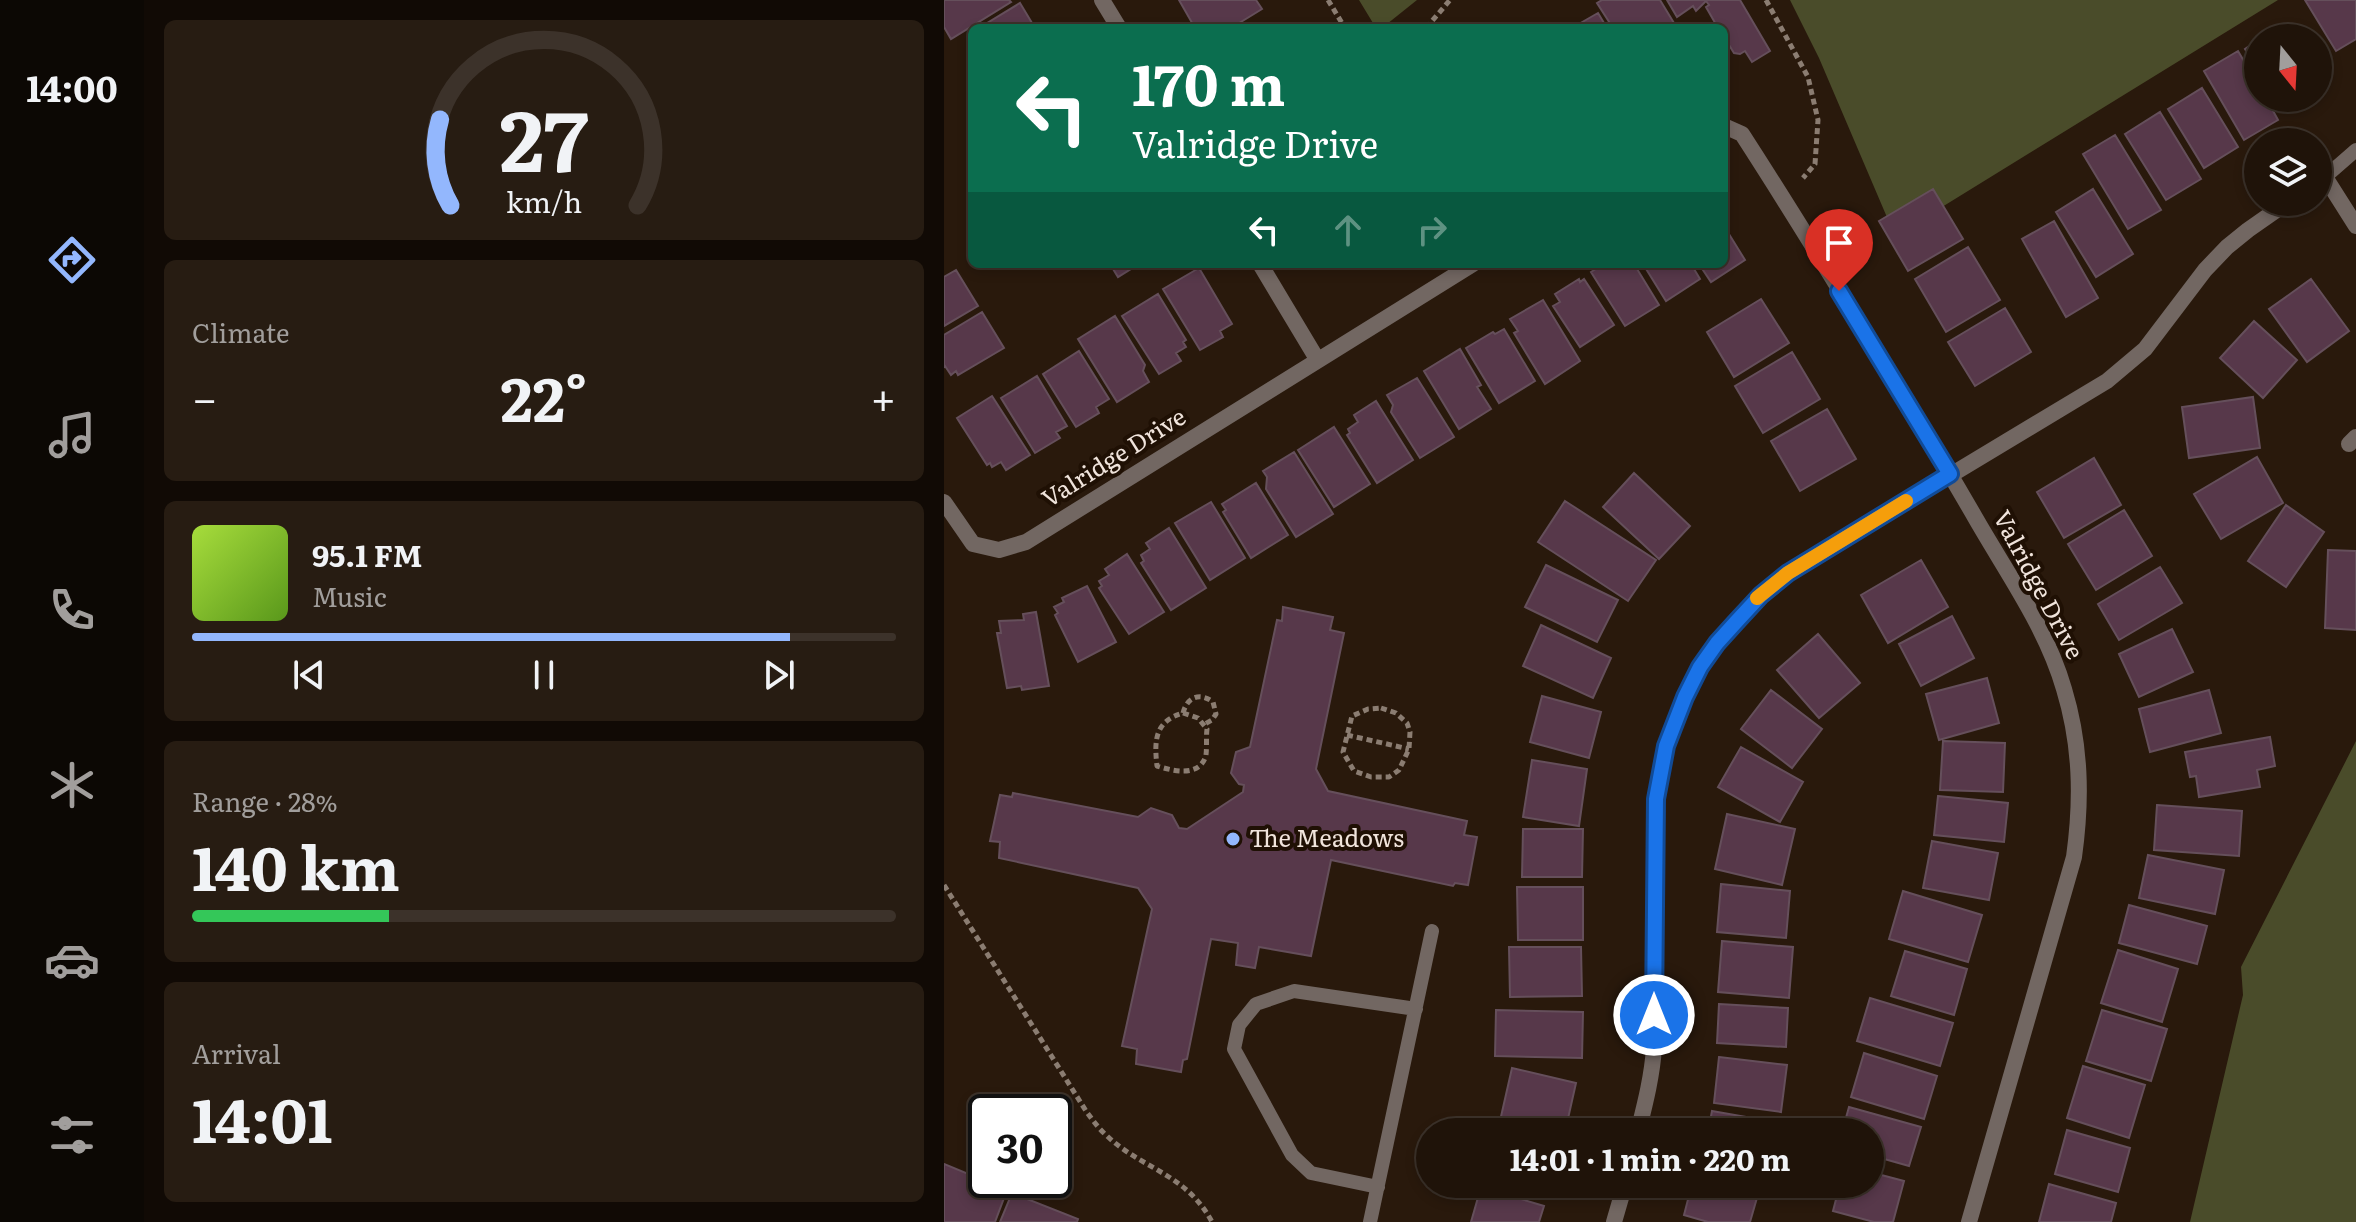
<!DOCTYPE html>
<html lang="en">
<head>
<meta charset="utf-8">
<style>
	:root { --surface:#1f1309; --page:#271c12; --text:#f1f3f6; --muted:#a19e9c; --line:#3c322a; --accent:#93b7fd }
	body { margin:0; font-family:Literata,serif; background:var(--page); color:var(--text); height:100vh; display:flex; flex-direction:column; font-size:30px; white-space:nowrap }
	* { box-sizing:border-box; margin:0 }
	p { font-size:26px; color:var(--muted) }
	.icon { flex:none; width:44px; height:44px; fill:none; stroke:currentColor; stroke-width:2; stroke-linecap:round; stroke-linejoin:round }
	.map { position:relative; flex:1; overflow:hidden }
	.drawer { display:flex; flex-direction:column; gap:20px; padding:20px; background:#110a05; width:800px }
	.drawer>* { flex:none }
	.top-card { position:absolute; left:24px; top:24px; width:760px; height:244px; border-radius:12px; box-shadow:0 4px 12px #0003,0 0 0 2px var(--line); background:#0b6e4f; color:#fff; overflow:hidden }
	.needle { width:52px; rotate:162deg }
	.tools { position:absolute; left:1300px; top:24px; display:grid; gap:16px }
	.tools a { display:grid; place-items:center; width:88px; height:88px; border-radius:50%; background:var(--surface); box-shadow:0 4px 12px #0003,0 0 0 2px var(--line); font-size:40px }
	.speed { position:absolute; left:24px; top:1094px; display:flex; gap:16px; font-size:40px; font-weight:700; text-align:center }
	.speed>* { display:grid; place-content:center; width:104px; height:104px; border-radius:50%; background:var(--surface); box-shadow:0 4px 12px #0003,0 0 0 2px var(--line); line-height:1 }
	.speed .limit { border:4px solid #111; border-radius:12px; background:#fff; color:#111 }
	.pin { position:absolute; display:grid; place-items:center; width:68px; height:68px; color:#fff; margin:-82px -34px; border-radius:50% 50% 50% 0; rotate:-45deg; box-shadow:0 0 8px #0007 }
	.pin .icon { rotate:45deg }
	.me { position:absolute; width:88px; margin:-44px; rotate:0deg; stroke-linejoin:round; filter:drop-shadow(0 0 6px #0008) }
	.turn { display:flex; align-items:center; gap:28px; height:168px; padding:0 32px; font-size:36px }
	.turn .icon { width:104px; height:104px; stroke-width:2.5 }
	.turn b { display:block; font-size:56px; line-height:68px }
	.lanes { display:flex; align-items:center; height:76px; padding:0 32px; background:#0003; justify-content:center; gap:40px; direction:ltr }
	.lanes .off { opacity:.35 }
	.big { font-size:60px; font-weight:700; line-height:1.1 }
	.drawer .tile { flex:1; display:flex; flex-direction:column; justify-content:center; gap:12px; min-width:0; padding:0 28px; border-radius:12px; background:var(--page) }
	.drawer .dial { align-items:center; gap:0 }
	.dial svg { height:208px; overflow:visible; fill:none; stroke:var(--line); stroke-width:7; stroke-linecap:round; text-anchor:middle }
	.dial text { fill:var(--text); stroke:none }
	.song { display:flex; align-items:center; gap:24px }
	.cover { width:96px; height:96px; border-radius:12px; background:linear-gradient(135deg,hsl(80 70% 55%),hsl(90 70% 35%)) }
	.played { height:8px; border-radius:4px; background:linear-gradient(90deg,var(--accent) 85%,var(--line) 85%) }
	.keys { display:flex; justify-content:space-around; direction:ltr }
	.heat { display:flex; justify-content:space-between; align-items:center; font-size:44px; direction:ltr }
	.charge { height:12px; border-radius:6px; background:linear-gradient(90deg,#34c759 28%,var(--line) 0) }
	.trip { position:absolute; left:472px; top:1118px; width:468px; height:80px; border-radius:40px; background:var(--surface); box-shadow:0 4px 12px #0003,0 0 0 2px var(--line); font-weight:700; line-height:80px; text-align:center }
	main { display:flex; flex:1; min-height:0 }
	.tab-bar { display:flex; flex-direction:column; width:144px; justify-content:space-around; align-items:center; background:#0c0804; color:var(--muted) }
	.tab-bar .icon { width:56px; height:56px }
	.tab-bar .selected { color:var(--accent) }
	.tab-bar b { font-size:36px; color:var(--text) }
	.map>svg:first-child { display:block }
	.forest { fill:#4a4c2a }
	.building { fill:#57384a; stroke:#654f5b; stroke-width:2 }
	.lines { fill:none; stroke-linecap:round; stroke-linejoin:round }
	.path { stroke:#8b7d72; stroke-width:5; stroke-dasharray:6 4; stroke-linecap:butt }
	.lane { stroke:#726762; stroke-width:14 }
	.street { stroke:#726762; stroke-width:16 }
	.route-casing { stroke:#114b97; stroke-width:20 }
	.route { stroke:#1a73e8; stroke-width:14 }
	.slow { stroke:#f59e0b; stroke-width:14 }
	.poi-dot { fill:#93b7fd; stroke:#1f1004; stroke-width:3 }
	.labels { text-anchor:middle; stroke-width:8; stroke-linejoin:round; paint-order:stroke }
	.street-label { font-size:24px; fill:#f0e4dc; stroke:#1f1004 }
	.poi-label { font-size:24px; fill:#f0e4dc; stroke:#1f1004; text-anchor:start }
</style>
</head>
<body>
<main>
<nav class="tab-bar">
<b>14:00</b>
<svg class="icon selected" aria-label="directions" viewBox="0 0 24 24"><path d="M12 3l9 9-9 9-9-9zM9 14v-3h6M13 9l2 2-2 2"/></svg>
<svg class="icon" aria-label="music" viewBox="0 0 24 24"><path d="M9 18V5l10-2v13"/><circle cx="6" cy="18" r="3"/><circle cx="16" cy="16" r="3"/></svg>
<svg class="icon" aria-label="phone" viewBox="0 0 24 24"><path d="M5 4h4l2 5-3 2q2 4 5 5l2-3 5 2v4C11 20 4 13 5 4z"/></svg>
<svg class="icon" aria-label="climate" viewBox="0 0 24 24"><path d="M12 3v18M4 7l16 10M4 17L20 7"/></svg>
<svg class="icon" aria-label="car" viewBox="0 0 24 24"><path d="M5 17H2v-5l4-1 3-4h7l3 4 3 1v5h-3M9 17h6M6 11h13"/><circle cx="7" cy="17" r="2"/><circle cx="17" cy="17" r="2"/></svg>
<svg class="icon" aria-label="filters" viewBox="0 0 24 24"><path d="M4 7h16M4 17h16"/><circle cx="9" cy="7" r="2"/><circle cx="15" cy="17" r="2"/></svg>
</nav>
<section class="drawer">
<div class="tile dial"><svg viewBox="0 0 100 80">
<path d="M14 69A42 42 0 1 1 86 69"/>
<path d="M14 69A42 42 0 0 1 10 36" stroke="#93b7fd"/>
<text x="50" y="56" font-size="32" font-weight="700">27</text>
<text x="50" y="72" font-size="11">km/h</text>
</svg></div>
<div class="tile"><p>Climate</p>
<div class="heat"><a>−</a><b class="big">22°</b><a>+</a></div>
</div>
<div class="tile">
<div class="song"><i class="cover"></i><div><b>95.1 FM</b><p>Music</p></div></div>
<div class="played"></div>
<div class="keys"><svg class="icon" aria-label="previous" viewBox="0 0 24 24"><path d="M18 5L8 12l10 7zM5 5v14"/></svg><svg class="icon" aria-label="pause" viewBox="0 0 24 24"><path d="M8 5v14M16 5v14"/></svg><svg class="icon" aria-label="next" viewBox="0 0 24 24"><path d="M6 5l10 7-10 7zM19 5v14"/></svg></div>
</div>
<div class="tile"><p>Range · 28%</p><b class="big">140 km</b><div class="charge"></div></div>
<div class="tile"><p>Arrival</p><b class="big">14:01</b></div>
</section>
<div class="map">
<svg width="1412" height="1222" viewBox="0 0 1412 1222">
	<rect width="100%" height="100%" fill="#29190c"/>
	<path class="forest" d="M415 0H473L438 28H432Z
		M846 0H1334L951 236 875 58Z
		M1412 741V1222H1246L1299 995 1297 967Z"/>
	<path class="building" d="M0 0H65L67 2 7 39 0 27Z
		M235 0H312L318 9 287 28H251Z
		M658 0H716L733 28H669L653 3Z
		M723 0H796L826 51 808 62 801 51 796 54 790 53 780 37V28H774L762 7 765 5 762 1 752 11 749 6 733 17Z
		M1361 0H1412V39L1392 51Z
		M76 3 91 28H35Z
		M654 13 663 28H628Z
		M1335 28 1341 38H1318Z
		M1314 40V70L1301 49Z
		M1294 51 1314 85V98H1322L1334 120 1300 140 1260 71Z
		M1258 88 1294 147 1260 168 1224 109Z
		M1331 98H1355L1337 109Z
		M1216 112 1257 179 1222 200 1181 134Z
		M1171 135 1217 210 1184 229 1139 154Z
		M989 189 1019 239 964 271 935 221Z
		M1149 189 1189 254 1152 277 1112 212Z
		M1110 221 1154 298 1122 317 1078 239Z
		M780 226 801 260 767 282 755 264H780Z
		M1024 247 1056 300 1002 332 971 279Z
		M166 264H195L174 277Z
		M660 264H690L715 305 681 326 647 272Z
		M699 264H747L756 279 722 301Z
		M255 268 288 324 276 331 279 337 256 350 219 289Z
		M12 270 34 306 0 326V277Z
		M635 279 636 282 640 279 670 325 636 347 609 306 616 302 611 294Z
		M1367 279 1405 331 1363 362 1325 309Z
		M214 294 242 340 239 342 242 347 232 353 237 361 215 374 178 316Z
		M817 299 845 343 790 377 763 332Z
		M599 300 636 361 601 384 570 333 574 331 566 319Z
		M1061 308 1087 352 1031 386 1004 342Z
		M38 312 60 348 14 375 12 371 7 375 1 366 0 367V335Z
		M171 316 201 365 199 371 205 382 173 402 134 339Z
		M1310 321 1353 360 1319 398 1276 358Z
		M560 329 591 381 555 403 522 348 549 332 551 334Z
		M516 349 537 385 533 387 547 409 515 429 480 371Z
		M135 351 165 399 152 407 155 413 132 427 99 374Z
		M848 352 876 399 819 433 791 386Z
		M93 376 123 426 112 432 116 438 91 453 57 398Z
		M473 378 510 437 476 458 447 412 449 405 443 395Z
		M48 396 86 455 62 470 57 462 48 467 46 463 43 465 13 418Z
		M1309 397 1316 448 1245 458 1238 407Z
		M432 401 469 460 433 483 403 435 406 433 404 429 414 422 410 415Z
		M883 409 912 459 856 491 827 441Z
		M390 427 426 484 390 507 354 450Z
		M350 452 389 514 352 537 322 489 323 477 319 471Z
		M1313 457 1339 503 1277 539 1250 494Z
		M1150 458 1177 505 1120 538 1093 492Z
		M690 473 746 526 715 559 659 507Z
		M312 483 344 535 307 558 279 512 282 510 278 504Z
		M621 501 712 560 684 601 594 542Z
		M267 502 301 558 266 580 231 523Z
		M1342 505 1380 532 1342 587 1304 561Z
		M1180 510 1208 556 1152 590 1124 544Z
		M225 528 262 588 227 610 197 563 200 561 197 555 206 549 202 543Z
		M1384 550 1412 551V630L1381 628Z
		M183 554 220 612 185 634 155 588 158 586 155 581 165 575 161 569Z
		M977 560 1004 607 944 643 917 595Z
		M602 565 674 600 653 642 581 607Z
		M1216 567 1238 603 1175 640 1154 604Z
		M143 586 172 642 134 662 111 615 114 613 110 607 120 602 118 598Z
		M339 607 389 617 386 630 400 633 372 769 384 791 523 821 520 835 533 837 524 885 511 883 509 886 387 860 367 956 315 947 311 968 292 965 294 943 267 939 243 1059 239 1060 237 1072 192 1064 193 1049 178 1046 208 909 194 888 55 858 56 842 46 841 56 795 68 797 69 793 194 817 207 808 228 815 235 828 243 829 299 792 300 785 295 784 287 773 292 752 306 747 333 620 338 621Z
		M92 612 105 686 78 690 77 686 63 688 53 633H57L55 621 80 620 79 614Z
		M1008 616 1030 658 977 686 955 644Z
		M597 625 667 658 649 698 579 666Z
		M1228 629 1249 672 1195 697 1175 654Z
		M874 634 916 683 875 718 833 670Z
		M1043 678 1055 723 995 740 982 694Z
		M827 690 878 729 848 768 797 729Z
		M1265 690 1277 733 1206 752 1195 709Z
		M598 696 657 712 645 758 586 742Z
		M1326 737 1331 766 1313 770 1316 787 1255 797 1252 776 1246 777 1241 752Z
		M999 741 1061 743 1059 792 996 790Z
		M797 747 859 782 836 822 774 787Z
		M588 760 643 769 635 826 579 817Z
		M994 796 1064 803 1060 842 990 835Z
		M1213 805 1298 811 1295 856 1210 850Z
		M783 814 851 829 838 885 771 869Z
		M579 829H639L638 877H578Z
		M988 841 1054 853 1045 900 979 888Z
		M1204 855 1280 870 1271 914 1195 898Z
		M777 884 846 891 842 938 773 932Z
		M573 887H639V940H574Z
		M959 891 1038 915 1024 962 945 939Z
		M1185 905 1263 926 1253 964 1175 943Z
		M778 941 849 947 845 998 774 992Z
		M565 947H637L638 996 566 997Z
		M1174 950 1234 969 1218 1022 1157 1003Z
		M961 951 1023 969 1010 1015 947 996Z
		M926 998 1009 1023 996 1066 913 1041Z
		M775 1004 844 1008 842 1047 773 1043Z
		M552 1010 639 1012 638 1058 551 1056Z
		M1158 1010 1223 1029 1207 1081 1142 1061Z
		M920 1053 993 1076 980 1119 907 1097Z
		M775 1057 843 1065 837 1112 770 1103Z
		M1139 1066 1201 1085 1185 1138 1123 1118Z
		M568 1068 632 1083 621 1132H604L556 1121Z
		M905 1107 977 1127 965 1166 926 1155V1132H898Z
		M768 1111 831 1122 829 1132H764Z
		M1123 1130 1186 1148 1174 1192 1111 1174Z
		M0 1164 63 1190 51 1222H0Z
		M926 1172 960 1181 949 1222H930L889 1211 896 1184H926Z
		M561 1184H603L600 1195Z
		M748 1184H817L806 1222H764L740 1215Z
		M1105 1184 1172 1203 1167 1222H1095Z
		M537 1187 600 1206 595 1222H527Z
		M68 1193 134 1219 133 1222H56Z"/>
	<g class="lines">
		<path class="path" d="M384 0 401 28
			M822 0 864 77 874 120 871 164 859 178
			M482 28 506 0
			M437 708 452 713 463 723 466 732 465 749 455 770 445 777H427L410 771 399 752 408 716 424 709Z
			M239 713 254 718 263 729C262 737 263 747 262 755 256 778 229 771 213 766 210 740 211 721 239 713Z
			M239 713C243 697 256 692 269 702L272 714 268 720 259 725
			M403 735 465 749
			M0 885 142 1111C148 1119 154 1128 162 1135 197 1169 242 1173 268 1222"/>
		<path class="lane" d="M1381 177 1412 150
			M434 1187 367 1173 348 1155 290 1049 295 1025 312 1004 350 991 472 1009
			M426 1222 488 931"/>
		<path class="street" d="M158 0 175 28
			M780 126 798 134C878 258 954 385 1028 512 1060 569 1102 626 1120 689 1137 745 1138 799 1130 857L1025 1222
			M1374 182 1381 177 1412 226
			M316 264 373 359
			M1405 444 1412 437
			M0 502 29 544 55 550 82 542 529 264
			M694 1132C701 1104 708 1077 710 1048 712 1028 710 1007 710 987 710 953 711 918 711 883 711 845 709 805 717 768 734 686 780 624 844 573L1163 381 1201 349 1261 270 1283 247 1304 230 1344 202
			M670 1222 681 1184"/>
	</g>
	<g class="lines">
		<g class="route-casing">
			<path id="route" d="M710 1015 712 799 722 746 741 697 756 667 773 643 792 622 817 595 844 573 1006 474 895 291"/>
		</g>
		<use href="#route" class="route"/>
		<path class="slow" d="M813 598 844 573 962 501"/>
	</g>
	<circle class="poi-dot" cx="289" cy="839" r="8"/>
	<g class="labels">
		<g class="street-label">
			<text transform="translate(170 458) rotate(-32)" y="8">Valridge Drive</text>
			<text transform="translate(1094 585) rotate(62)" y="8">Valridge Drive</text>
		</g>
		<g class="poi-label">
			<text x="305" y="847">The Meadows</text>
		</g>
	</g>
</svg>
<div class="tools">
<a><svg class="needle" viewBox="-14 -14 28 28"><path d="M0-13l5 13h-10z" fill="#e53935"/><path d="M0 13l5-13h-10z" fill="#a19e9c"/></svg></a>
<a><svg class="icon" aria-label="layers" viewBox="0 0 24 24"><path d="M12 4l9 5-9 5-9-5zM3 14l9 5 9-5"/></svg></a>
</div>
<div class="speed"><div class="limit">30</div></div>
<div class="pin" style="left:895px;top:291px;background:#d93025"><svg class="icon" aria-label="arrive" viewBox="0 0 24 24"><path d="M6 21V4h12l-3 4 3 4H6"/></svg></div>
<svg class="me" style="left:710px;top:1015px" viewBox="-20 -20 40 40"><circle r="17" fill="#1a73e8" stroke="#fff" stroke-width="3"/><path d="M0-11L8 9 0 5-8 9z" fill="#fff"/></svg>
<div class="trip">14:01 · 1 min · 220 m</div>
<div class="top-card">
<div class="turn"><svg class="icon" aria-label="left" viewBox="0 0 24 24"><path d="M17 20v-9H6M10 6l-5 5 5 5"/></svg><div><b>170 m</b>Valridge Drive</div></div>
<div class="lanes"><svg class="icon" aria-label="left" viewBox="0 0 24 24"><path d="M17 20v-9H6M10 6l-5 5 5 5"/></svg><svg class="icon off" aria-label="ahead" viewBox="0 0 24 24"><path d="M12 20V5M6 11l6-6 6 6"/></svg><svg class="icon off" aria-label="right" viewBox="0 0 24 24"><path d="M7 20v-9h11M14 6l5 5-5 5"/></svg></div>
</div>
</div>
</main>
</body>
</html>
